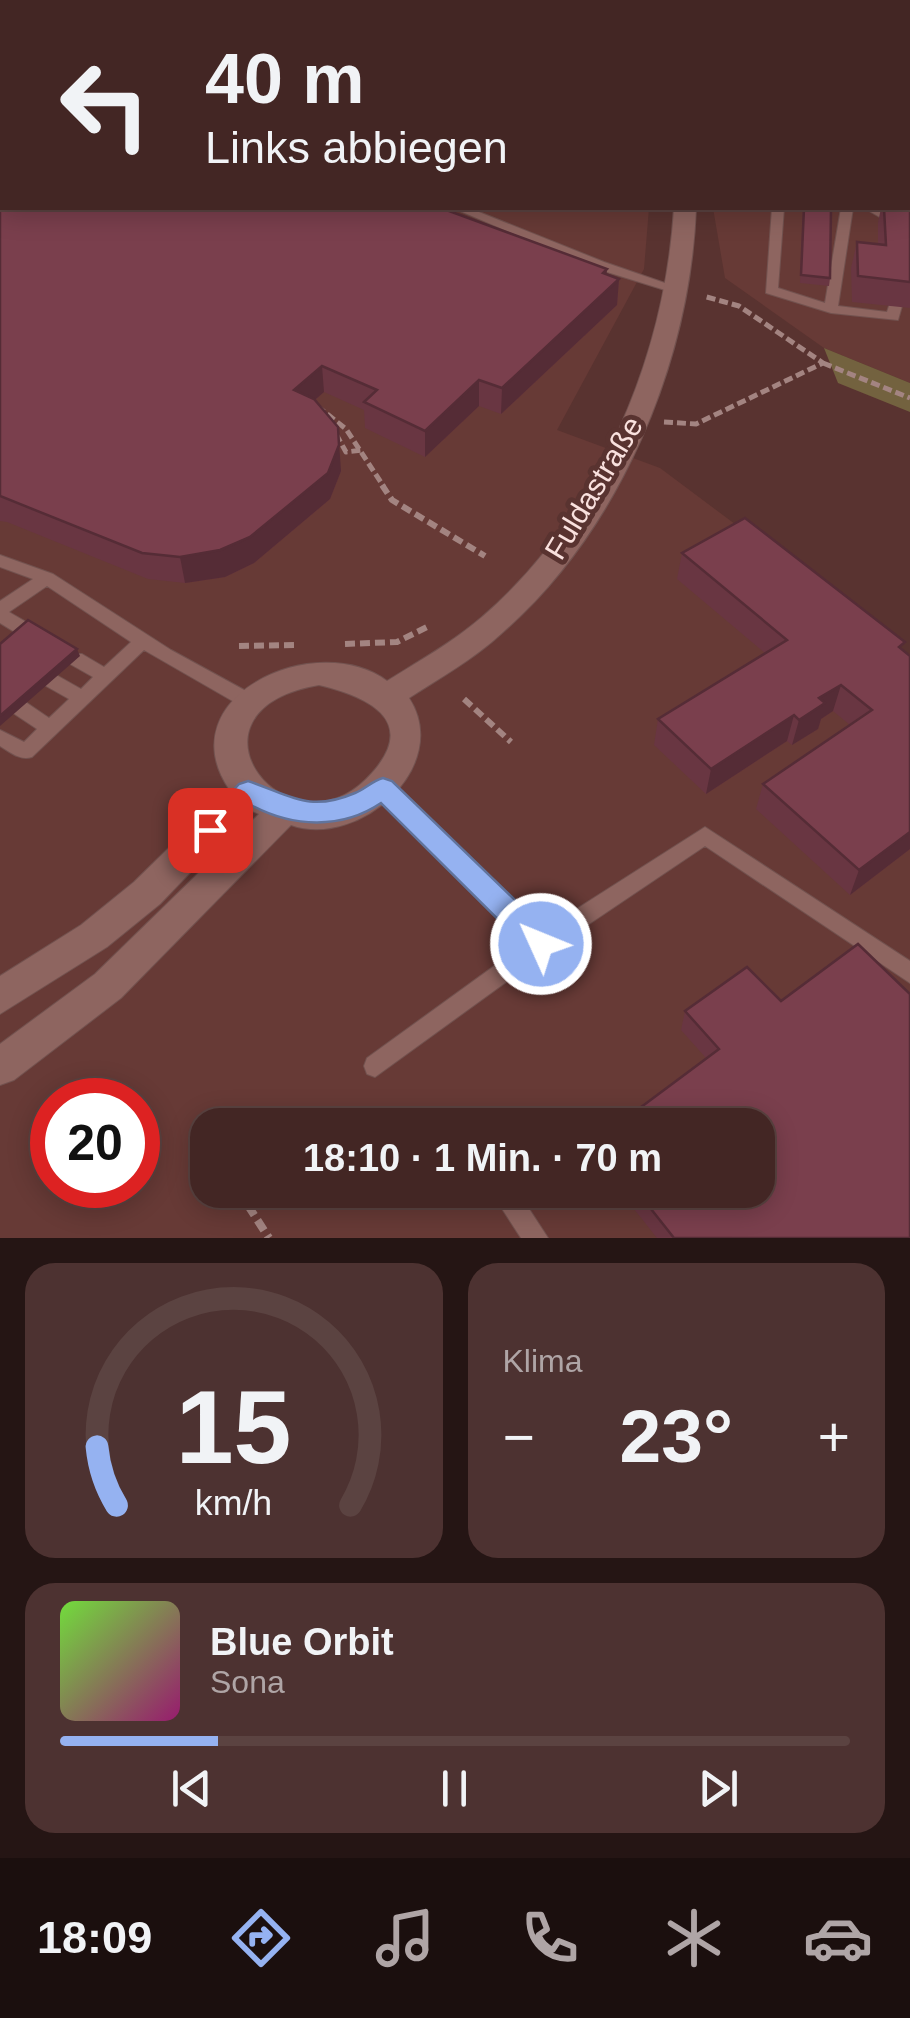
<!DOCTYPE html>
<html lang="de">
<head>
<meta charset="utf-8">
<style>
	:root { --surface:#432624; --page:#4d3231; --text:#f1f3f6; --muted:#afa5a6; --line:#5b4341; --accent:#95b2f1 }
	body { margin:0; font-family:Helvetica,sans-serif; background:var(--page); color:var(--text); height:100vh; display:flex; flex-direction:column; font-size:38px; white-space:nowrap }
	* { box-sizing:border-box; margin:0 }
	p { font-size:32px; color:var(--muted) }
	.icon { flex:none; width:55px; height:55px; fill:none; stroke:currentColor; stroke-width:2; stroke-linecap:round; stroke-linejoin:round }
	.map { position:relative; height:1238px; overflow:hidden }
	.sheet { display:flex; flex-direction:column; gap:25px; padding:25px; background:#251514; flex:1 }
	.sheet>* { flex:none }
	.top-card { position:absolute; left:0px; top:0px; width:910px; height:210px; box-shadow:0 5px 25px #0003,0 0 0 2px var(--line); background:#432624; color:var(--text); overflow:hidden }
	.speed { position:absolute; left:30px; top:1078px; display:flex; gap:20px; font-size:50px; font-weight:700; text-align:center }
	.speed>* { display:grid; place-content:center; width:130px; height:130px; border-radius:50%; background:var(--surface); box-shadow:0 5px 25px #0003,0 0 0 2px var(--line); line-height:1 }
	.speed .limit { border:15px solid #d22; background:#fff; color:#111 }
	.pin { position:absolute; display:grid; place-items:center; width:85px; height:85px; color:#fff; margin:-42px; border-radius:20px; box-shadow:0 5px 15px #0006 }
	.me { position:absolute; width:110px; margin:-55px; rotate:314deg; stroke-linejoin:round; filter:drop-shadow(0 0 8px #0008) }
	.turn { display:flex; align-items:center; gap:35px; height:210px; padding:0 40px; font-size:45px }
	.turn .icon { width:130px; height:130px; stroke-width:2.5 }
	.turn b { display:block; font-size:70px; line-height:85px }
	.big { font-size:75px; font-weight:800; line-height:1.1 }
	.sheet .card { flex:1; display:flex; flex-direction:column; justify-content:center; gap:15px; min-width:0; padding:0 35px; border-radius:30px; background:var(--page) }
	.sheet .dial { align-items:center; gap:0 }
	.dial svg { height:260px; overflow:visible; fill:none; stroke:var(--line); stroke-width:7; stroke-linecap:round; text-anchor:middle }
	.dial text { fill:var(--text); stroke:none }
	.song { display:flex; align-items:center; gap:30px }
	.cover { width:120px; height:120px; border-radius:15px; background:linear-gradient(135deg,hsl(100 70% 55%),hsl(320 70% 35%)) }
	.played { height:10px; border-radius:5px; background:linear-gradient(90deg,var(--accent) 20%,var(--line) 20%) }
	.keys { display:flex; justify-content:space-around; direction:ltr }
	.heat { display:flex; justify-content:space-between; align-items:center; font-size:55px; direction:ltr }
	.sheet .tiles { flex:1; display:grid; gap:25px; grid-template-columns:1fr 1fr }
	.card:last-child { grid-column:span 2 }
	.trip { position:absolute; left:190px; top:1108px; width:585px; height:100px; border-radius:30px; background:var(--surface); box-shadow:0 5px 25px #0003,0 0 0 2px var(--line); font-weight:800; line-height:100px; text-align:center }
	.tabs { display:flex; height:160px; justify-content:space-around; align-items:center; background:#1b0f0e; color:var(--muted) }
	.tabs .icon { width:70px; height:70px }
	.tabs .active { color:var(--accent) }
	.tabs b { font-size:45px; color:var(--text) }
	.map>svg:first-child { display:block }
	.built { fill:#673a36; fill-rule:evenodd }
	.green { fill:#73623f }
	.lines { fill:none; stroke-linecap:round; stroke-linejoin:round }
	.service-casing { stroke:#72524f; stroke-width:2 }
	.minor-casing { stroke:#72524f; stroke-width:2 }
	.tertiary-casing { stroke:#72524f; stroke-width:2 }
	.path-far2 { stroke:#a38481; stroke-width:5; stroke-dasharray:9 4; stroke-linecap:butt }
	.path-far1 { stroke:#a38481; stroke-width:6; stroke-dasharray:10 5; stroke-linecap:butt }
	.path { stroke:#a38481; stroke-width:8; stroke-dasharray:12 6; stroke-linecap:butt }
	.service { fill:#8e6560; fill-rule:evenodd }
	.minor { fill:#8e6560; fill-rule:evenodd }
	.tertiary { fill:#8e6560; fill-rule:evenodd }
	.wall { fill:#693642 }
	.shaded-wall { fill:#552c36 }
	.building { fill:#7a3f4d; stroke:#552c36; stroke-width:2.5 }
	.route { fill:#95b2f1; stroke:#61749d; stroke-width:2.5 }
	.labels { text-anchor:middle; stroke-width:10; stroke-linejoin:round; paint-order:stroke }
	.street-label { font-size:30px; fill:#f9e1de; stroke:#593330 }
</style>
</head>
<body>
<div class="map">
<svg width="910" height="1238" viewBox="0 0 910 1238">
	<rect width="100%" height="100%" fill="#593330"/>
	<path class="built" d="M0 0H616L2 2V208H649L644 269 557 430 660 468 910 655V1238H0ZM52 1100H138V1185H52ZM208 1125H758V1190H208Z
		M910 70V383L824 348 725 278 713 208H908Z"/>
	<path class="green" d="M824 348 910 383V412L838 383Z"/>
	<g class="lines">
		<g class="service-casing">
			<path id="service" d="M0 34H2V41H0Z
				M453 208H469L604 262 685 290 678 294 594 268Z
				M772 208H784L778 288 825 303 841 208H853L838 306 887 312 890 303 895 302 902 306 898 320 831 313 766 293Z
				M864 208H879L894 214 897 224 891 228 886 227 883 219Z
				M0 555 53 574 171 650 257 697 259 702 257 707H243L144 650 32 757C20 761 10 752 0 746V730L24 742 37 729 13 713 11 708 13 703H27L49 718 69 699 46 686 43 681 46 676H58L81 689 93 677 70 664 67 659 70 654H82L104 667 131 642 47 586 9 612 33 626 36 631 33 636H21L0 623V601L33 579 0 567Z
				M383 780 390 782 542 931 705 827 910 961V983L705 846 549 951 375 1077 367 1074 364 1066 367 1058 526 943 376 794 373 788 376 782Z
				M511 1192 520 1195 548 1238H521L499 1204 502 1195Z"/>
		</g>
		<g class="minor-casing">
			<path id="minor" d="M415 0H439L441 2H417Z"/>
		</g>
		<g class="tertiary-casing">
			<path id="tertiary" d="M630 0H648L649 2H631Z
				M674 208H696C690 362 620 530 502 633 474 659 440 678 409 698 453 766 359 849 291 825L121 998 14 1080 0 1085V1044L95 974 259 814 250 810 160 904 107 947 0 1014V976L81 925 134 882 229 789C167 696 317 629 387 681 419 661 453 642 482 617 598 517 665 358 674 208ZM319 685C365 696 420 719 372 773 290 866 168 711 319 685Z"/>
		</g>
		<path class="path-far2" d="M823 363 910 398
			M317 406 346 429 384 487
			M664 422 696 424 823 363 739 306 703 296
			M336 434 346 452 363 450"/>
		<path class="path-far1" d="M382 485 392 500 485 556
			M345 644 397 642 427 627
			M239 646 297 645
			M464 699 511 742"/>
		<path class="path" d="M199 1130 208 1144
			M238 1190 269 1238
			M544 1204 560 1194 556 1190"/>
		<use href="#service" class="service"/>
		<use href="#minor" class="minor"/>
		<use href="#tertiary" class="tertiary"/>
	</g>
	<path class="wall" d="M0 0H201L197 2H2V18L0 17Z
		M508 0H589L588 2H516Z
		M0 44 619 279 617 305 501 414 479 406 425 457 365 428 364 410 324 392 315 400 341 471 330 499 254 563 225 577 185 583 148 579 7 522 0 521Z
		M908 102H910V174L908 184Z
		M910 200V308L852 302 851 268 857 242 878 244V223L881 208H908Z
		M803 208H831L830 278 829 286 800 283Z
		M682 553 902 650 910 656V849L850 895 756 809 763 784 850 725 833 711 821 719 818 729 792 745 787 741 706 794 654 745 658 719 765 653 677 579Z
		M685 1011 910 1238H657L619 1190H758L706 1058 681 1030Z"/>
	<path class="shaded-wall" d="M155 0H201L197 2H150Z
		M554 0H589L588 2H554Z
		M607 269 605 292 619 279 617 305 501 414 502 388Z
		M322 366 324 392 296 416 294 390Z
		M479 380V406L425 457V431Z
		M338 427 341 471 330 499 254 563 225 577 185 583 180 557Z
		M77 649 80 656 0 726V716Z
		M841 685 833 711 821 719 818 729 792 745 799 720 819 698Z
		M794 715 787 741 706 794 711 769Z
		M910 832V849L850 895 859 870Z"/>
	<path class="building" d="M11 0H155L150 2H18Z
		M284 0H350L348 2H279Z
		M350 0H400L407 2H352L348 1Z
		M0 44 2 45V208H441L607 269 603 273 619 279 502 388 479 380 425 431 364 402 377 390 322 366 294 390 314 399 338 427 339 445 328 473 250 537 220 550 180 557 142 553 0 496Z
		M908 102H910V117H908Z
		M908 123 910 125V161L908 160Z
		M908 200H910V282L858 276 857 242 886 245 884 208H908Z
		M804 208H831L830 278 801 275Z
		M745 518 905 642 899 647 910 656V832L859 870 763 784 872 710 841 685 819 698 825 703 799 720 794 715 711 769 658 719 787 640 682 553Z
		M28 620 77 649 0 716V644Z
		M858 944 910 994V1238H674L636 1190H758V1125H617L719 1049 685 1011 747 967 781 1001Z"/>
	<path class="route" d="M383 778 392 781 551 935 555 944 551 952 541 956 531 952 381 803C341 830 292 827 251 805L219 838H201L197 830 239 784 248 781C290 795 308 813 355 793 365 789 372 781 383 778Z"/>
	<g class="labels">
		<g class="street-label">
			<text transform="translate(594 488) rotate(-59)" y="10">Fuldastraße</text>
		</g>
	</g>
</svg>
<div class="speed"><div class="limit">20</div></div>
<div class="pin" style="left:210px;top:830px;background:#d93025"><svg class="icon" aria-label="arrive" viewBox="0 0 24 24"><path d="M6 21V4h12l-3 4 3 4H6"/></svg></div>
<svg class="me" style="left:541px;top:944px" viewBox="-20 -20 40 40"><circle r="17" fill="#95b2f1" stroke="#fff" stroke-width="3"/><path d="M0-11L8 9 0 5-8 9z" fill="#fff"/></svg>
<div class="trip">18:10 · 1 Min. · 70 m</div>
<div class="top-card">
<div class="turn"><svg class="icon" aria-label="left" viewBox="0 0 24 24"><path d="M17 20v-9H6M10 6l-5 5 5 5"/></svg><div><b>40 m</b>Links abbiegen</div></div>
</div>
</div>
<section class="sheet">
<div class="tiles">
<div class="card dial"><svg viewBox="0 0 100 80">
<path d="M14 69A42 42 0 1 1 86 69"/>
<path d="M14 69A42 42 0 0 1 8 51" stroke="#95b2f1"/>
<text x="50" y="56" font-size="32" font-weight="700">15</text>
<text x="50" y="72" font-size="11">km/h</text>
</svg></div>
<div class="card"><p>Klima</p>
<div class="heat"><a>−</a><b class="big">23°</b><a>+</a></div>
</div>
<div class="card">
<div class="song"><i class="cover"></i><div><b>Blue Orbit</b><p>Sona</p></div></div>
<div class="played"></div>
<div class="keys"><svg class="icon" aria-label="previous" viewBox="0 0 24 24"><path d="M18 5L8 12l10 7zM5 5v14"/></svg><svg class="icon" aria-label="pause" viewBox="0 0 24 24"><path d="M8 5v14M16 5v14"/></svg><svg class="icon" aria-label="next" viewBox="0 0 24 24"><path d="M6 5l10 7-10 7zM19 5v14"/></svg></div>
</div>
</div>
</section>
<nav class="tabs">
<b>18:09</b>
<svg class="icon active" aria-label="directions" viewBox="0 0 24 24"><path d="M12 3l9 9-9 9-9-9zM9 14v-3h6M13 9l2 2-2 2"/></svg>
<svg class="icon" aria-label="music" viewBox="0 0 24 24"><path d="M9 18V5l10-2v13"/><circle cx="6" cy="18" r="3"/><circle cx="16" cy="16" r="3"/></svg>
<svg class="icon" aria-label="phone" viewBox="0 0 24 24"><path d="M5 4h4l2 5-3 2q2 4 5 5l2-3 5 2v4C11 20 4 13 5 4z"/></svg>
<svg class="icon" aria-label="climate" viewBox="0 0 24 24"><path d="M12 3v18M4 7l16 10M4 17L20 7"/></svg>
<svg class="icon" aria-label="car" viewBox="0 0 24 24"><path d="M5 17H2v-5l4-1 3-4h7l3 4 3 1v5h-3M9 17h6M6 11h13"/><circle cx="7" cy="17" r="2"/><circle cx="17" cy="17" r="2"/></svg>
</nav>
</body>
</html>
